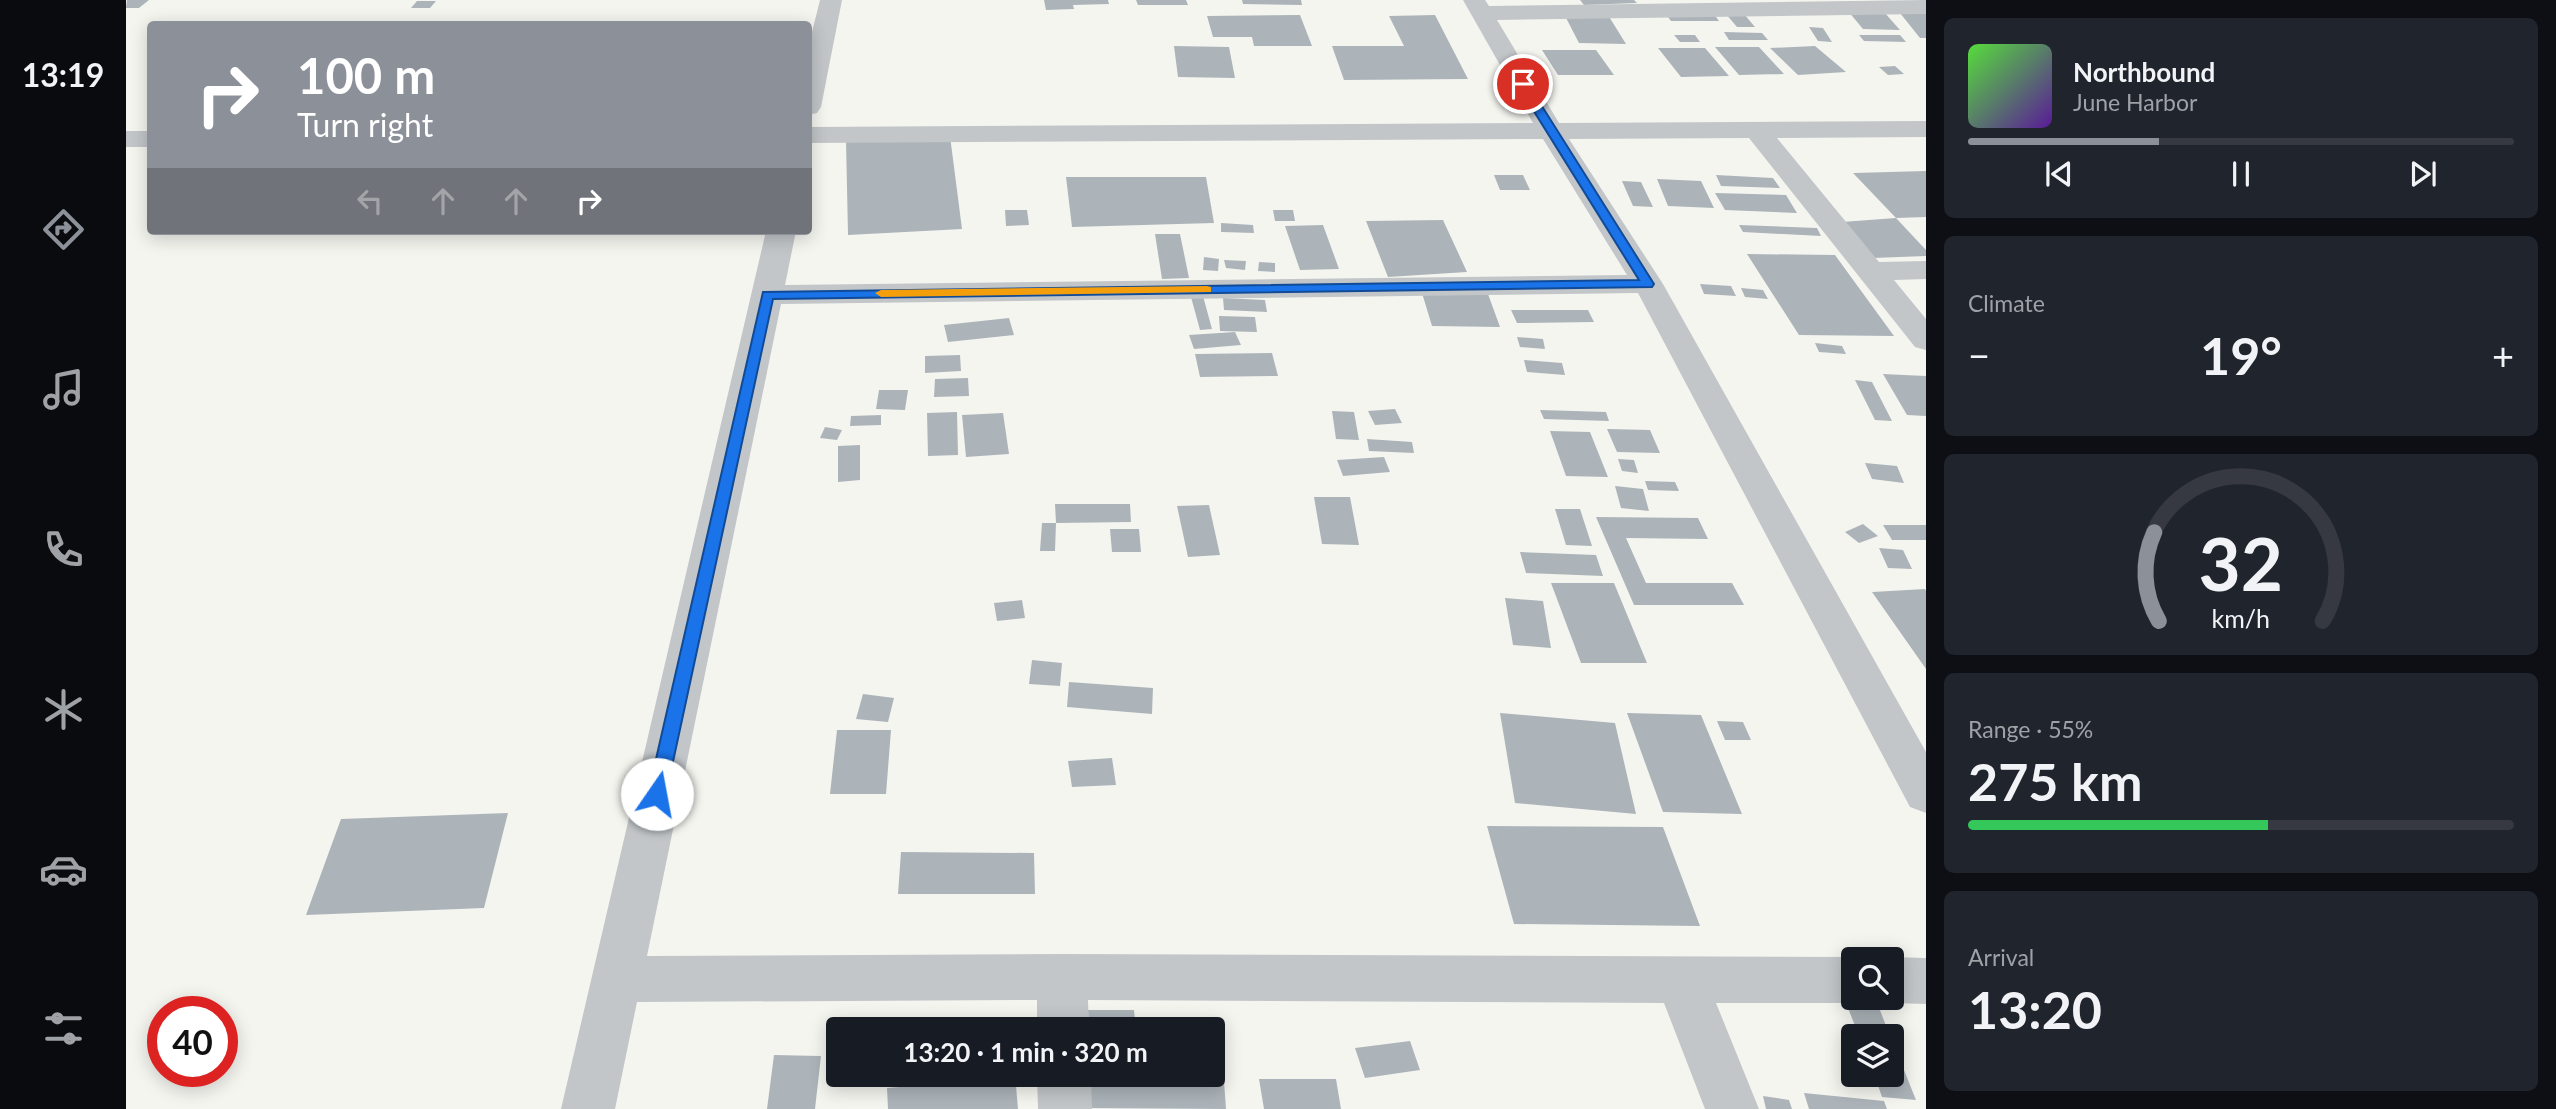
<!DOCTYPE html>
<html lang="en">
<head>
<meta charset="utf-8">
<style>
	:root { --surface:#171b24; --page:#20242c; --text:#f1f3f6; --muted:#9ea1a6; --line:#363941; --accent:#8c9099 }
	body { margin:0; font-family:Lato,sans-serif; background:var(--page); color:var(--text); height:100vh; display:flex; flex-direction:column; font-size:26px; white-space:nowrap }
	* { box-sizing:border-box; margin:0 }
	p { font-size:23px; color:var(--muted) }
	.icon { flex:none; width:38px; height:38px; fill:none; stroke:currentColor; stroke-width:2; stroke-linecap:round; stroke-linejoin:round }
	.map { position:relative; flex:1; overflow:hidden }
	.details { display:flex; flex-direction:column; gap:18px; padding:18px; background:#0d0f14; width:630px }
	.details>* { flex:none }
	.guide { position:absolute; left:21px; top:21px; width:665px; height:214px; border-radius:7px; box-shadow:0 4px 18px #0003; background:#8c9099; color:#fff; overflow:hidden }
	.controls { position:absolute; left:1715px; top:947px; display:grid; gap:14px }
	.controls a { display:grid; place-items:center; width:63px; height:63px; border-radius:7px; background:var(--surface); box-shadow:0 4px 18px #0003; font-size:35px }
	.speed { position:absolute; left:21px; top:996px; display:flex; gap:14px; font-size:35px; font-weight:700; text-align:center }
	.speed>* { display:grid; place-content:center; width:91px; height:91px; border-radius:50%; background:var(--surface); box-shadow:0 4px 18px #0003; line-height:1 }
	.speed .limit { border:10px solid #d22; background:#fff; color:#111 }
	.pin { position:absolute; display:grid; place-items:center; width:60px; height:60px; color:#fff; margin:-30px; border:4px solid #fff; border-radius:50%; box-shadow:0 2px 7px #0007 }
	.me { position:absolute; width:77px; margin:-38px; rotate:12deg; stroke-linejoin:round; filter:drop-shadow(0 0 5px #0008) }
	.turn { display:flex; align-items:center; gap:24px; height:147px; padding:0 35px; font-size:32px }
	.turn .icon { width:91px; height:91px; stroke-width:2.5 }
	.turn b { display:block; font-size:49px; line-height:60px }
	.lanes { display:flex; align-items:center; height:66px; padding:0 35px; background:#0003; justify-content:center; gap:35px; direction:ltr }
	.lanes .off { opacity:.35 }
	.big { font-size:52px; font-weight:700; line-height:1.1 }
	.details .tile { flex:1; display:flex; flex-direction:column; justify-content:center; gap:10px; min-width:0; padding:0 24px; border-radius:10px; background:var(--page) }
	.details .dial { align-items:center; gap:0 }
	.dial svg { height:182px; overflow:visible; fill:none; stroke:var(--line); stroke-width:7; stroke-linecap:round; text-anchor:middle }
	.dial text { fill:var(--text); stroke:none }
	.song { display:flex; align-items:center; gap:21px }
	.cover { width:84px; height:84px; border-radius:10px; background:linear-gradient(135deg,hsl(110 70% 55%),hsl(270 70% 35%)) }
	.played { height:7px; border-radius:4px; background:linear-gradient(90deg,var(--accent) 35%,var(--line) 35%) }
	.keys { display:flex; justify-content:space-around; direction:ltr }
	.heat { display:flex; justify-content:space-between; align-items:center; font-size:38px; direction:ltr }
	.charge { height:10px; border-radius:5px; background:linear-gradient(90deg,#34c759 55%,var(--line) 0) }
	.trip { position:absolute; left:700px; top:1017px; width:399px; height:70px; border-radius:7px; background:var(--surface); box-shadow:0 4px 18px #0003; font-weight:700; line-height:70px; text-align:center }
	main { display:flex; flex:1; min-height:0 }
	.dock { display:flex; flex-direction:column; width:126px; justify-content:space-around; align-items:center; background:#090b0e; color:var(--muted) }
	.dock .icon { width:49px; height:49px }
	.dock .selected { color:var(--accent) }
	.dock b { font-size:32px; color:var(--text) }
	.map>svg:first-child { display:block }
	.building { fill:#acb4b9 }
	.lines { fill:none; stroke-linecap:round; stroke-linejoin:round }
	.minor { fill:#c2c6c9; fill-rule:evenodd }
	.route { fill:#1a73e8; stroke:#114b97; stroke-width:2 }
	.slow { fill:#f59e0b }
</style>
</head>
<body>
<main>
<nav class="dock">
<b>13:19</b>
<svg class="icon selected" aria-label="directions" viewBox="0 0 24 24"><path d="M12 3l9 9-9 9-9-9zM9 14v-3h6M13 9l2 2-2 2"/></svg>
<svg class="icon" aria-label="music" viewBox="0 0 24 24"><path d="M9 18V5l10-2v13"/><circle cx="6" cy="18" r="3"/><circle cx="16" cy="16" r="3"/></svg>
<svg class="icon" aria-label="phone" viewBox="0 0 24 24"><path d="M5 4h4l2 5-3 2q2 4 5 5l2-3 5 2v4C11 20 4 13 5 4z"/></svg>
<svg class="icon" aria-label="climate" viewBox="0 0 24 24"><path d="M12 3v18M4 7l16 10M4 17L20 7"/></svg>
<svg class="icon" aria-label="car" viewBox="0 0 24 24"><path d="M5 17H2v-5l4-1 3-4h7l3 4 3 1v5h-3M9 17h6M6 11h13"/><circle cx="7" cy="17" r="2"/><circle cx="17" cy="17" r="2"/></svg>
<svg class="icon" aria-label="filters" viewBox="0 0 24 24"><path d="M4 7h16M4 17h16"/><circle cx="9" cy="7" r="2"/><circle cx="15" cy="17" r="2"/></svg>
</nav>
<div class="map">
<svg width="1800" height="1109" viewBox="0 0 1800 1109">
	<rect width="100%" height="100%" fill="#f5f5f0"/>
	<path class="building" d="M23 0 13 8H0L1 0Z
		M918 0H982L983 4 947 5 948 9 920 10Z
		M1010 0H1060L1062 5H1012Z
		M1116 0H1175L1176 5 1117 4Z
		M1454 0H1508L1511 3 1458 5Z
		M291 1H310L304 8H285Z
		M1722 11 1758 12 1774 30 1737 29Z
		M1539 13H1587L1593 21H1545Z
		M1774 13 1800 14V38H1794Z
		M1438 14 1482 15 1500 44 1453 43Z
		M1600 14H1618L1629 27H1611Z
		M1174 15 1186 46H1128L1126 37H1087L1081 16Z
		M1309 15 1342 79 1218 80 1206 46H1278L1263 16Z
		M1683 27 1697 28 1706 42 1692 41Z
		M1598 32 1636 33 1642 40H1603Z
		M1548 35H1569L1574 42H1554Z
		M1733 35H1774L1780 42 1738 41Z
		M1048 46 1103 47 1109 78 1052 77Z
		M1689 46 1720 72 1672 75 1644 48Z
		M1589 47H1633L1658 74 1613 75Z
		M1532 48H1579L1603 76 1555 77Z
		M1416 50H1470L1488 75H1432Z
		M1769 66 1778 74 1762 75 1753 67Z
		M824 136 836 229 722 235 720 141Z
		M1800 171V217L1770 218 1727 173Z
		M1368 175H1397L1404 190H1374Z
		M1590 175 1647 178 1654 188 1595 186Z
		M940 177H1080L1088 223 946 227Z
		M1531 179 1575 181 1588 208 1542 206Z
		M1496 181 1515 182 1527 207 1507 206Z
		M1589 193 1660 195 1671 213 1599 210Z
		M879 210H901L903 225 880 226Z
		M1147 210H1167L1169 221H1149Z
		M1770 218 1800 250V256L1747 258 1716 222Z
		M1317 220 1341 272 1262 277 1240 221Z
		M1095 223 1127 225 1128 233 1095 232Z
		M1197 225 1213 269 1174 270 1159 226Z
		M1613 225 1691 228 1695 236 1617 232Z
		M1029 234H1054L1063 278 1036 279Z
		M1621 254 1709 255 1768 336 1673 335Z
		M1078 257 1093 259 1092 271 1077 270Z
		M1098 260 1120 261 1119 270 1100 268Z
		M1133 262 1149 263V272L1132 271Z
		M1574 284 1605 286 1610 296 1578 294Z
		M1615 288 1637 290 1642 299 1619 297Z
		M1296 293 1362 294 1374 327 1306 326Z
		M1077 296 1086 329 1074 330 1065 297Z
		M1097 298 1139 300 1141 312 1098 310Z
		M1385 310H1462L1468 322 1391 323Z
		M1093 316 1129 317 1131 332 1094 331Z
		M883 318 888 335 822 342 818 325Z
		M1109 332 1115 345 1068 349 1063 335Z
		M1391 337 1417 339 1419 349 1394 347Z
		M1689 343 1716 346 1720 354 1693 352Z
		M1146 353 1152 376 1074 377 1069 354Z
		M834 355 835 371 799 373V356Z
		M1398 360 1436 363 1439 375 1401 372Z
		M1757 374 1800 376V416L1781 415Z
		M842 378 843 396 808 397 809 379Z
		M1729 380 1746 382 1766 421 1749 420Z
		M753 390H782L779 410 750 409Z
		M1269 409 1276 423 1249 425 1242 411Z
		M1414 410 1480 412 1483 421 1418 419Z
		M1206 411 1228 412 1233 440 1210 439Z
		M831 412 832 455 802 456 801 413Z
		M877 413 883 454 840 457 836 415Z
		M755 415V425L724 426 725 416Z
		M699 427 716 430 711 440 694 438Z
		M1481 429 1524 430 1534 453 1491 452Z
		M1424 431 1464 432 1482 477 1440 476Z
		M1241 439 1286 442 1288 453 1243 451Z
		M734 445V480L712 482V446Z
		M1258 457 1264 472 1217 476 1211 460Z
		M1492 459 1508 460 1512 473 1496 471Z
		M1739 463 1771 466 1778 483 1746 479Z
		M1519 481 1549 482 1553 491 1522 490Z
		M1489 486 1517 489 1523 511 1495 508Z
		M1188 497H1224L1233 545 1196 544Z
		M929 504H1004L1005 522 930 523Z
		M1083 505 1094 555 1062 557 1051 506Z
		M1429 509H1454L1466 546 1440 545Z
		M1470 517 1572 518 1582 539 1500 538 1520 583H1606L1618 605H1508Z
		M916 523H930L929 551H914Z
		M1737 524 1752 536 1733 543 1719 532Z
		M1757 525H1800V540H1766Z
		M984 529H1013L1015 552H986Z
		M1753 548 1777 550 1786 569 1762 568Z
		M1394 552 1470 555 1477 576 1400 573Z
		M1425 583H1488L1521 663H1455Z
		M1799 589 1800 591V669L1746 592Z
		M1379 598 1417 601 1425 648 1387 645Z
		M896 600 899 618 871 621 868 603Z
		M906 660 936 663 934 686 903 684Z
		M943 682 1027 688 1026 714 941 707Z
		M737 694 768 698 762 722 730 719Z
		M1374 713 1489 723 1510 814 1389 803Z
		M1501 713 1575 715 1616 814 1537 812Z
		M1591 721 1617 722 1625 740H1599Z
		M711 730H765L760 794H704Z
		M986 758 990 785 946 787 942 761Z
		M382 813 358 908 180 915 215 819Z
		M1361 826 1537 827 1574 926 1388 924Z
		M775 852 908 853 909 894H772Z
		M1720 1003 1752 1005 1764 1036H1733Z
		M962 1010H1008L1010 1029H963Z
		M1766 1040 1790 1100 1756 1097 1748 1074H1766Z
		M1284 1041 1294 1070 1239 1078 1229 1048Z
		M1087 1053H1096L1100 1109 949 1108 948 1074H1087Z
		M648 1055 695 1056 689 1109H641Z
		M846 1074H889L892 1109H762L761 1088 847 1081Z
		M1133 1079H1210L1215 1109H1138Z
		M1678 1093 1758 1101 1761 1109H1683Z
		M1637 1096 1663 1100 1666 1109H1640Z"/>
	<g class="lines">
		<path class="minor" d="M694 0H716L695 107 691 113 682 115V48Z
			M1337 0H1359L1363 6 1800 0V14L1371 20 1433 123 1800 121V137L1651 138 1753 262 1800 261V279L1768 280 1800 319V350L1789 347 1623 138 1443 139 1537 284 1800 752V813L1784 807 1512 293 655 304 521 956 936 954 1727 957 1733 959H1727V998H1742L1727 1003H1590L1633 1109H1579L1538 1003 962 1000 963 1029H911V1000L511 1002 489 1109H435L640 231H670L659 285 1501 275 1417 139 682 143V127L1407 123Z
			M0 131H24V147H0Z
			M1766 957 1800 958V1004L1766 1003 1751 998H1766V959H1760Z
			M911 1074H965L966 1109H912Z"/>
	</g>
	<path class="route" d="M1393 81 1402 84 1528 284 1526 287 647 299 540 794 538 800 531 802 525 800 522 794 637 292 1513 280 1391 84Z"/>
	<path class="slow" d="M1081 286 1085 287V292L755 297 749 293 755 290Z"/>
</svg>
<div class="controls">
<a><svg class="icon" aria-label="search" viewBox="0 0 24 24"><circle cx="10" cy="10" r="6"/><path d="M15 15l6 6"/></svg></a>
<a><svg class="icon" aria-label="layers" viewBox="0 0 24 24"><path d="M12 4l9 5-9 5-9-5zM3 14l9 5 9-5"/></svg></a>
</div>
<div class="speed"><div class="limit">40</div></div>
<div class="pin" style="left:1397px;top:84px;background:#d93025"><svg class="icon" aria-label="arrive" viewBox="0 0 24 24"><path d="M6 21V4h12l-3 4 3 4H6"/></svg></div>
<svg class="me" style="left:531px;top:794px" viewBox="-20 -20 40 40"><circle r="19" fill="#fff"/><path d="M0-13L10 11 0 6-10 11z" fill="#1a73e8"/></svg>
<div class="trip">13:20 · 1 min · 320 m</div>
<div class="guide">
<div class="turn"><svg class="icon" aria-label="right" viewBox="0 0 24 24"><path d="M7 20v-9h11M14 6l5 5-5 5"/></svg><div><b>100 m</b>Turn right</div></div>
<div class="lanes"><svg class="icon off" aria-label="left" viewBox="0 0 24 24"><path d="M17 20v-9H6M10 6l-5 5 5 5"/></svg><svg class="icon off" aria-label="ahead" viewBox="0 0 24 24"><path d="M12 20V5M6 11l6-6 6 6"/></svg><svg class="icon off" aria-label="ahead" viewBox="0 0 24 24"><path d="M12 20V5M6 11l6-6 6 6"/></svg><svg class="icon" aria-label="right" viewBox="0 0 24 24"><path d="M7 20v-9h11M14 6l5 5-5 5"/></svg></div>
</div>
</div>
<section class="details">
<div class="tile">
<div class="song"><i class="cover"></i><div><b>Northbound</b><p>June Harbor</p></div></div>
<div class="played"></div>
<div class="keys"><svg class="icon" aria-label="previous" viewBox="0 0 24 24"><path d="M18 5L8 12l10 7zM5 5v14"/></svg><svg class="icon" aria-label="pause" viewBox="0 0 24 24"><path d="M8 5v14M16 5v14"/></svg><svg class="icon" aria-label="next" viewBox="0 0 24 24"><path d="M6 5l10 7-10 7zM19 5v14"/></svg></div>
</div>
<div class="tile"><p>Climate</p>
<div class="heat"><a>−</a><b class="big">19°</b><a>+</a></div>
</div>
<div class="tile dial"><svg viewBox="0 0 100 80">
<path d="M14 69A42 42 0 1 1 86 69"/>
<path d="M14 69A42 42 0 0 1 12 30" stroke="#8c9099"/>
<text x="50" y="56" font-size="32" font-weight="700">32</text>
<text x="50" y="72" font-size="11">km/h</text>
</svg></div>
<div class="tile"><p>Range · 55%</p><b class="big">275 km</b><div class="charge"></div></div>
<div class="tile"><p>Arrival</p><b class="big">13:20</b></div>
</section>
</main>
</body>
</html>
